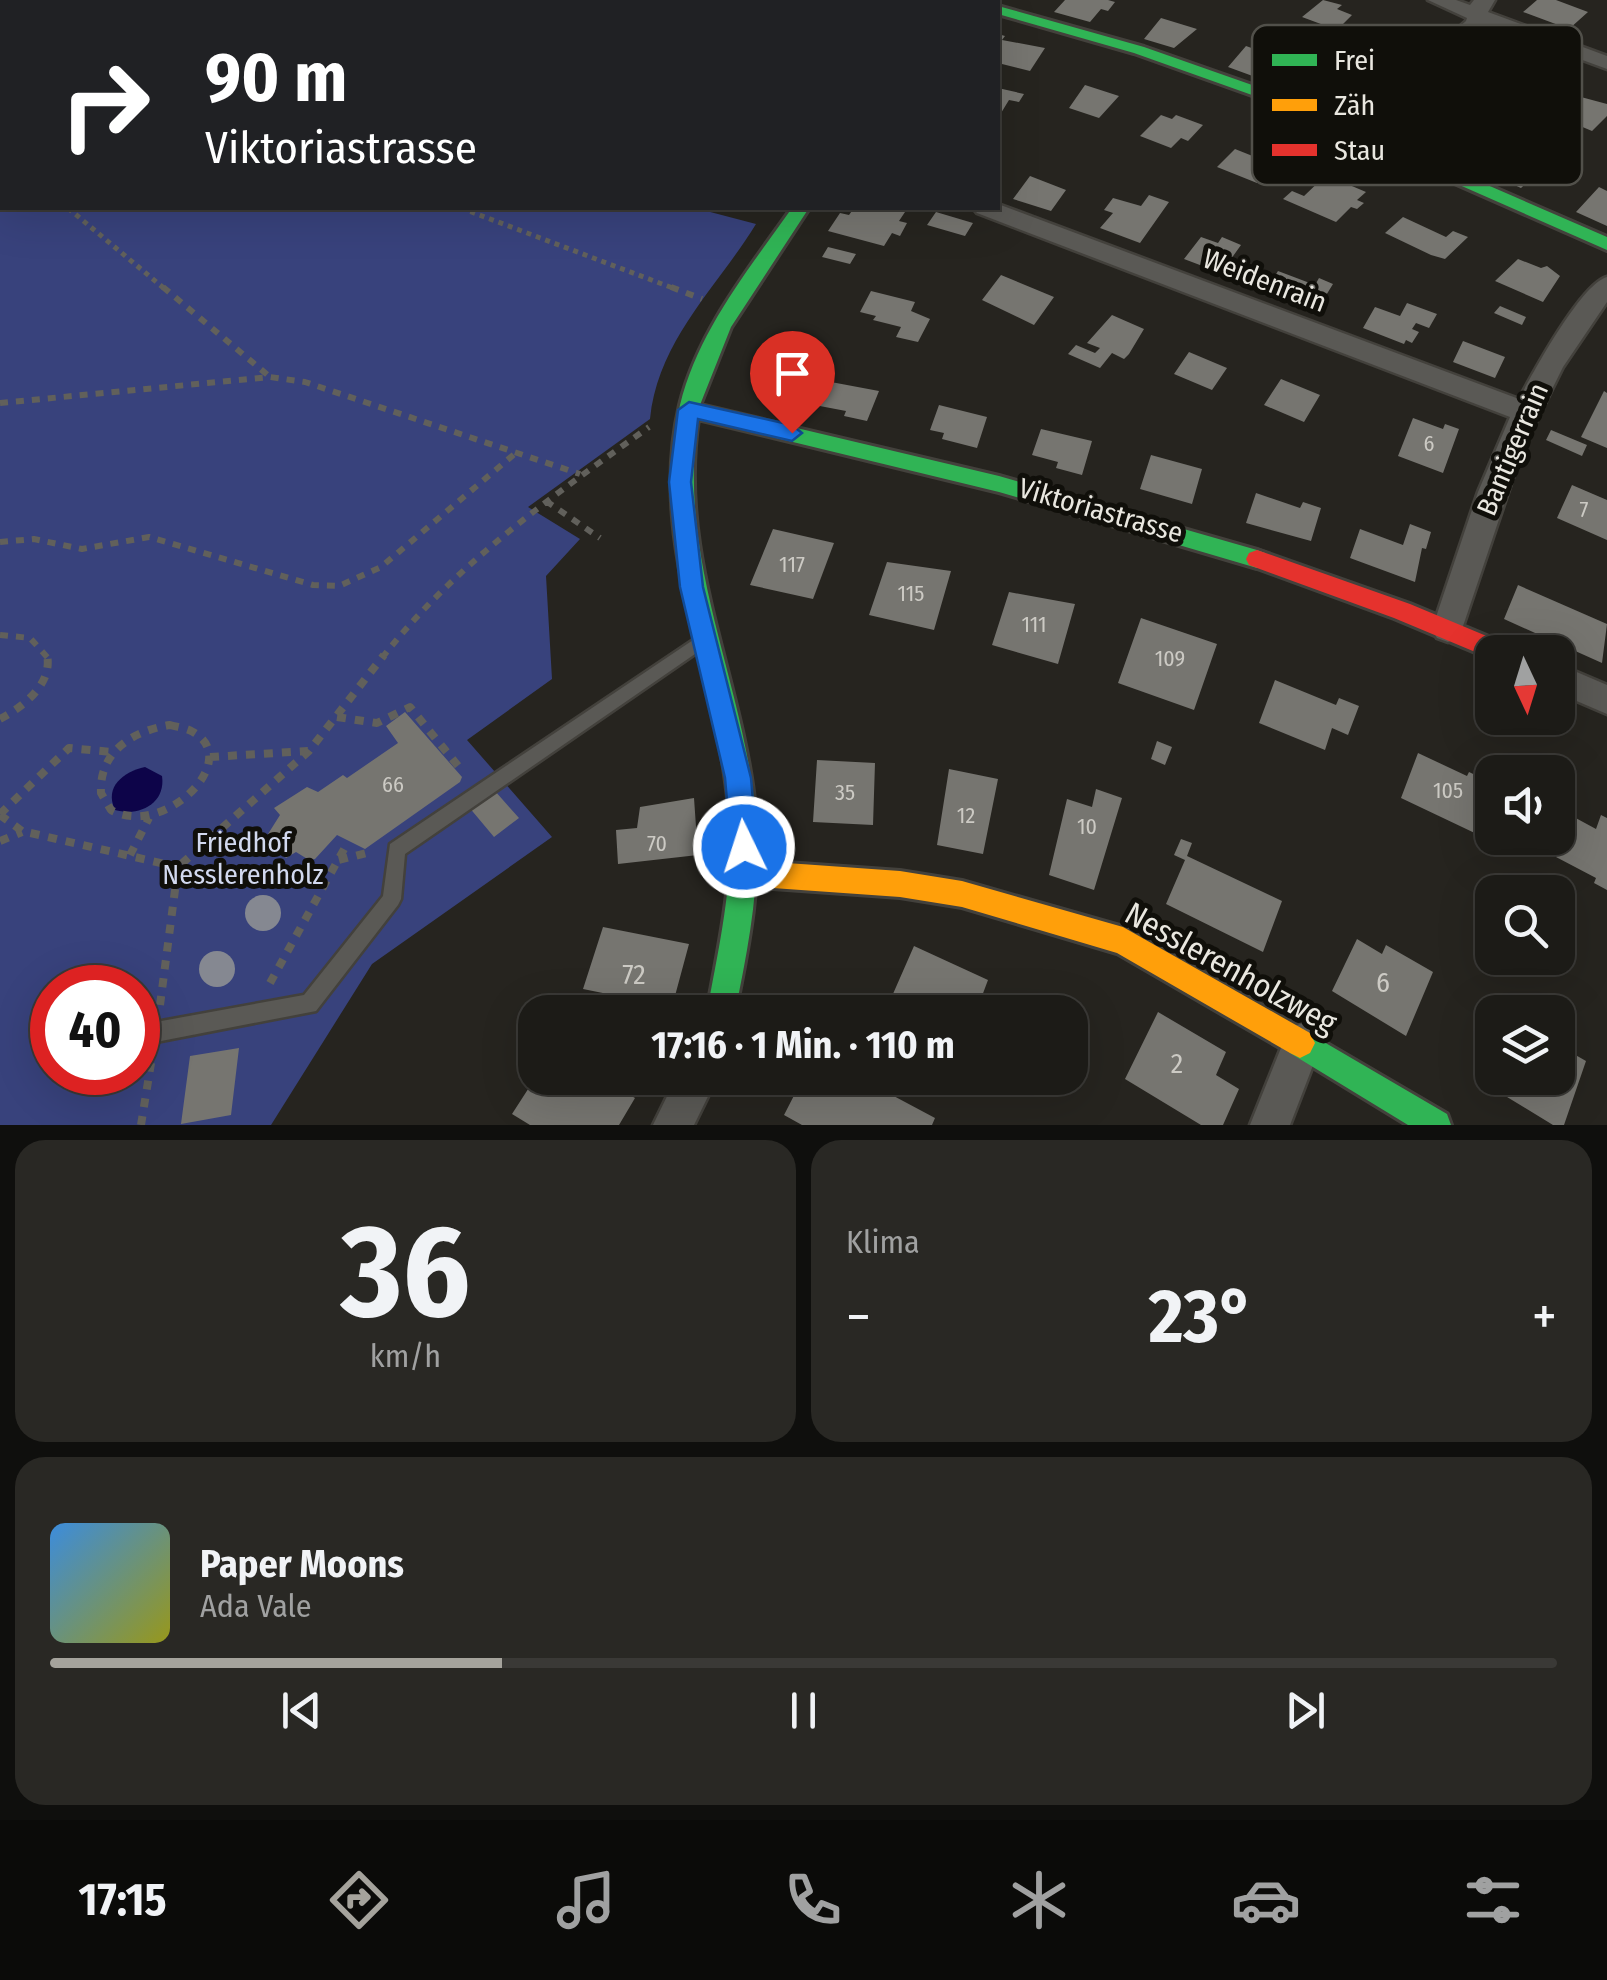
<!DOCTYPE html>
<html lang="de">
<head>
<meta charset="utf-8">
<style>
	:root { --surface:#1c1b17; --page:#292824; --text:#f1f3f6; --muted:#a0a1a1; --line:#3a3936; --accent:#a5a39c }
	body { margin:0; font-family:"Fira Sans Condensed",sans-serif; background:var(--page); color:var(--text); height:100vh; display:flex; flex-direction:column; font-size:38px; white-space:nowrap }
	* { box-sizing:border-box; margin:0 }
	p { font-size:32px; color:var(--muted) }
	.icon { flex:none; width:55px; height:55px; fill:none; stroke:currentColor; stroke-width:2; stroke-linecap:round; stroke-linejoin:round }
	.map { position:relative; height:1125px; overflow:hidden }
	.drawer { display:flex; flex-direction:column; gap:15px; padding:15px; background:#0f0f0d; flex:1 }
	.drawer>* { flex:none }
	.banner { position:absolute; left:0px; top:0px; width:1000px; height:210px; box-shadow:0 10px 40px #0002,0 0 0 2px var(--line); background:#202124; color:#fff; overflow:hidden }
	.needle { width:65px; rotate:176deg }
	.controls { position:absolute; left:1475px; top:635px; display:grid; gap:20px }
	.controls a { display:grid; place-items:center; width:100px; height:100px; border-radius:20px; background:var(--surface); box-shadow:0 10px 40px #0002,0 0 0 2px var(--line); font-size:50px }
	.speed { position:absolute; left:30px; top:965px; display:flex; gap:20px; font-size:50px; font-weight:700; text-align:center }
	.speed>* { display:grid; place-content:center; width:130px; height:130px; border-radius:50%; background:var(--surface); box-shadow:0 10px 40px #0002,0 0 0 2px var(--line); line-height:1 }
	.speed .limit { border:15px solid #d22; background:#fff; color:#111 }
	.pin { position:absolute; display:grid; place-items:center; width:85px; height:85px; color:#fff; margin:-102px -42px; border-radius:50% 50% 50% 0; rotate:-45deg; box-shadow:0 0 10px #0007 }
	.pin .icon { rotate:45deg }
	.me { position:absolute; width:110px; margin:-55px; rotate:356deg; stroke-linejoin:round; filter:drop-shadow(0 0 8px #0008) }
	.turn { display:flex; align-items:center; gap:35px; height:210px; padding:0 40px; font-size:45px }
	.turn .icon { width:130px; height:130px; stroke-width:2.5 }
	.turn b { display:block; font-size:70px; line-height:85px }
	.big { font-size:75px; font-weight:700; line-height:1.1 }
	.drawer .card { flex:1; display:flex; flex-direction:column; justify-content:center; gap:15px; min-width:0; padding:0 35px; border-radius:30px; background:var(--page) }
	.drawer .dial { align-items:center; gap:0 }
	.dial b { font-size:130px; line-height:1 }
	.song { display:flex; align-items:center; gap:30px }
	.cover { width:120px; height:120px; border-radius:15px; background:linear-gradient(135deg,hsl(210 70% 55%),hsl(60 70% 35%)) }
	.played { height:10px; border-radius:5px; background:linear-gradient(90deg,var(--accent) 30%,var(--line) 30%) }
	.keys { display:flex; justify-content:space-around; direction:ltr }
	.heat { display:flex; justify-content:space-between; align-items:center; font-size:55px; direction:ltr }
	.drawer .tiles { flex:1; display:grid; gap:15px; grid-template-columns:1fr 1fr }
	.card:last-child { grid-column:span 2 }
	.trip { position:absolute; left:518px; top:995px; width:570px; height:100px; border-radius:30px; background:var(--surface); box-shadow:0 10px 40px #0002,0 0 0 2px var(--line); font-weight:700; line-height:100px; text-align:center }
	.menu { display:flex; height:160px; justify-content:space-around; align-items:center; background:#0b0b09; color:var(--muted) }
	.menu .icon { width:70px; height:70px }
	.menu .on { color:var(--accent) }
	.menu b { font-size:45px; color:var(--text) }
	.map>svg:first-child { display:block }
	.green { fill:#38427c; fill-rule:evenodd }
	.water { fill:#0d0449 }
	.building { fill:#767570 }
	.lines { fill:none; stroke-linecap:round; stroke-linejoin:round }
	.lane-casing { stroke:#43413c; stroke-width:5 }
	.street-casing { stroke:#43413c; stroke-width:5 }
	.fast-casing { stroke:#43413c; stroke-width:6 }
	.slow-casing { stroke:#43413c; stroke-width:6 }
	.jam-casing { stroke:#43413c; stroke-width:6 }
	.path-far2 { stroke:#61605b; stroke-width:5; stroke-dasharray:5 5; stroke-linecap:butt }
	.path-far1 { stroke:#61605b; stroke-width:6; stroke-dasharray:8 8; stroke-linecap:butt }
	.path { stroke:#61605b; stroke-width:8; stroke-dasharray:9 9; stroke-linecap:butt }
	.lane { fill:#5a5955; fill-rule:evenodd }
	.street { fill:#5a5955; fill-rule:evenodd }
	.fast { fill:#30b455; fill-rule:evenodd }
	.slow { fill:#ff9f0a; fill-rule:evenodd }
	.jam { fill:#e5322d; fill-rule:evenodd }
	.tree { fill:#858891 }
	.route { fill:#1a73e8; stroke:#114b97; stroke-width:2.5 }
	.labels { text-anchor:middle; stroke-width:10; stroke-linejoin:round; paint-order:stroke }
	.number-label { font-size:22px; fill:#cccac4 }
	.street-label { font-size:28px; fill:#e9e7e0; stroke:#100f0a }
	.park-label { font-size:28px; fill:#d2d9ef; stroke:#100f0a }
	.near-number-label { font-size:28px; fill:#cccac4 }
	.near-street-label { font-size:32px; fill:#e9e7e0; stroke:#100f0a }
	.key { fill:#100f0a; stroke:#51504a; stroke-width:2.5 }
	.key-label { font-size:28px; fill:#e9e7e0 }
</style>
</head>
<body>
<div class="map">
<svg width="1607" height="1125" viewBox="0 0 1607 1125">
	<rect width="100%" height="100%" fill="#26241f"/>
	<path class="green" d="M0 0 259 2H2V208H695L756 224C716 289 658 340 650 419L528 507 580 539 546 576 552 679 467 740 552 837 372 964 271 1125H0ZM52 988H138V1072H52Z"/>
	<path class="water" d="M145 767 162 776C166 803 140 817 115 810 104 787 123 772 145 767Z"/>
	<path class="building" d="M1065 0H1108L1115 2 1108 11 1101 9 1090 22 1054 12Z
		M1323 0 1342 5 1337 9 1352 15 1337 30 1302 17Z
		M1537 0H1556L1588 12 1569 29 1523 12Z
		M1161 18 1197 29 1174 48 1144 39Z
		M998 34 1005 36 1002 40 1045 48 1030 71 998 63Z
		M1246 46 1283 59 1258 78 1228 67Z
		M1085 85 1119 96 1099 118 1069 108Z
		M998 88 1024 94 1019 102 1009 100 998 118Z
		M1566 93 1607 104V116L1592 131 1547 112Z
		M1161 115 1172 119 1176 115 1203 125 1188 141 1181 138 1171 148 1140 136Z
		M1235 149 1275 165 1257 183 1217 167Z
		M1508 150 1550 168 1540 177 1535 175 1521 188 1486 172Z
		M1326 175 1366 192 1357 200 1364 203 1357 209 1351 207 1336 222 1283 199 1292 191 1304 196Z
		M1030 176 1066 190 1051 211 1013 199Z
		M1599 187 1607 191V226L1576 212Z
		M1149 195 1169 202 1140 243 1100 228 1113 213 1104 210 1113 198 1141 206Z
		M854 208 907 209 899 221 907 223 900 236 892 233 884 246 828 231 840 213 849 215Z
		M936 212 973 223 965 236 927 225Z
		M1403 217 1446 237 1453 231 1468 237 1445 259 1431 255 1385 233Z
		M1201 237 1218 243 1222 237 1241 245 1221 273 1184 259Z
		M828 247 856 254 850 264 822 257Z
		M1518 259 1541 268 1547 266 1560 276 1543 302 1495 281Z
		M1278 271 1315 285 1319 278 1333 284 1325 297 1312 292 1303 305 1266 290Z
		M1001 275 1054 297 1034 325 982 300Z
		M871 291 915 302 911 311 930 319 918 342 896 337 901 327 873 320 876 316 860 312Z
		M1407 303 1437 314 1429 328 1416 323 1412 329 1419 332 1412 343 1406 340 1404 344 1363 328 1375 307 1400 316Z
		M1500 306 1526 317 1522 325 1494 313Z
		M1112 315 1144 329 1129 354 1124 359 1112 353 1100 368 1068 354 1076 345 1095 353 1100 348 1087 343Z
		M1463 341 1505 357 1495 378 1453 362Z
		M1189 352 1227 368 1212 390 1174 374Z
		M815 379 879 391 867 421 844 416 846 411 804 403Z
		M1281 379 1320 395 1304 422 1264 405Z
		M1604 391 1607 393V448L1581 437Z
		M939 405 987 417 977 448 942 439 944 433 930 430Z
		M1413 418 1443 429 1445 424 1459 429 1443 473 1398 456Z
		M1041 429 1092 441 1082 475 1056 468 1058 462 1032 455Z
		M1551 430 1587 445 1582 456 1546 440Z
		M1151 455 1202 469 1192 504 1140 489Z
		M1572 485 1607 500V540L1557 518Z
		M1256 493 1300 508 1303 502 1321 508 1311 541 1246 523Z
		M1410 524 1431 532 1426 549 1422 548 1415 582 1350 558 1360 529 1403 545Z
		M773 529 834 543 813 599 750 585Z
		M887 562 951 571 934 630 869 615Z
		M1518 585 1607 624 1602 663 1504 619Z
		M1009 592 1075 604 1058 664 992 645Z
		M1141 618 1217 644 1194 710 1118 683Z
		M1275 680 1336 705 1339 698 1359 706 1348 735 1332 728 1325 750 1259 723Z
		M405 712 462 777 460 782 365 849 337 835 315 859 309 860 296 852 286 858 268 834 280 815 274 808 307 787 318 792 343 775 347 778 398 743 386 726Z
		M1157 741 1172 747 1165 765 1151 759Z
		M1418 753 1467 776 1469 772 1492 783V804L1481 836 1401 798Z
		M817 760 875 763 873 825 813 822Z
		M949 769 998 779 983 854 937 845Z
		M1096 789 1122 798 1094 890 1049 875 1067 799 1092 807Z
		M495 791 519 818 494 837 468 806Z
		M694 798 698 855 618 864 616 830 637 828 640 807Z
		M1601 815 1607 818V890L1594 883 1596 878 1556 857 1572 816 1596 829Z
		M1181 839 1192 843 1187 856 1282 901 1263 952 1166 904 1185 860 1174 855Z
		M603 927 689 944 672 1007 583 989Z
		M1357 939 1382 954 1386 945 1433 972 1406 1036 1332 991Z
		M914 946 988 980 982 996 1002 1005 999 1012H909L889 1003Z
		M1158 1012 1226 1052 1216 1075 1239 1089 1223 1125H1201L1125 1079Z
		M1558 1045 1586 1061 1564 1125H1553L1479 1080 1492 1047V1078H1558Z
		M239 1048 231 1115 181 1124 190 1056Z
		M558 1078H600L635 1098 619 1125H530L512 1114 532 1083 548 1093Z
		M803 1078H875V1086L935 1118 932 1125H802L784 1115Z"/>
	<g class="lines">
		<g class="lane-casing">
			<path id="lane" d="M702 634 708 635 710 640 708 645 405 854 401 899 398 905 316 1011 156 1042 149 1039 146 1032 149 1025 156 1022 304 995 383 896 390 844Z"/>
		</g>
		<g class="street-casing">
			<path id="street" d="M951 0H978L980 2H953Z
				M1428 0H1456L1470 5 1474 0H1495L1488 12 1607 56V69L1485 24 1364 137H1348L1345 132 1348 127 1466 21 1467 18Z
				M998 204 1519 399C1533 373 1581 284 1607 277V302L1563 367 1523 448 1459 638 1448 642 1437 638 1432 629 1478 492 1510 417 977 213 973 208Z
				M1558 664 1607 685V714L1558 693Z
				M1303 1023 1317 1028 1322 1042 1290 1125H1250L1289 1028Z
				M676 1078H717L694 1125H653Z"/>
		</g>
		<g class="fast-casing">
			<path id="fast" d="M998 6 1144 47 1278 94 1607 237V250L1266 100 1134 53 998 14Z
				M792 208H809L731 327 700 405 999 476 1257 550 1265 553 1268 559 1265 565 1257 568 999 492 698 419C677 559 741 674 755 808 762 877 749 945 735 1012H707C719 945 735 879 729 809 718 673 647 544 680 405 698 331 749 269 792 208Z
				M1300 1028 1447 1114 1451 1125H1408L1290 1053 1285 1043 1290 1033Z"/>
		</g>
		<g class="slow-casing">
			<path id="slow" d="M744 860 900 871 962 881 1123 927 1310 1033 1315 1043 1310 1053 1300 1058 1290 1053 1117 953 962 907 900 897 744 886 735 882 731 873 735 864Z"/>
		</g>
		<g class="jam-casing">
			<path id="jam" d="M1257 550 1410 604 1508 645 1512 652H1492V659L1394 618 1249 565 1246 559 1249 553Z"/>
		</g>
		<path class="path-far2" d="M68 208 166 290
			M461 208 678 290"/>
		<path class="path-far1" d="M163 287 270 377
			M671 287 702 299
			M0 403 270 377 305 382 580 474
			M546 501 600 538
			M0 542 34 539 82 549 149 537 313 585 339 586 381 567 518 451
			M0 635 30 638 48 658
			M382 658C454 565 554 495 649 427"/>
		<path class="path" d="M337 717 377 723 410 707 463 772
			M0 719C23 707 53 684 47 655
			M170 725C177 727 187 728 193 732 244 760 163 839 111 810L101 793C99 751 133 731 170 725Z
			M210 757 308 751
			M0 814 69 748 112 752
			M0 815 22 831 178 867
			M0 841 22 832
			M130 855 149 818
			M339 860 370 852
			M270 983 348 842
			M160 1005 178 867 309 751 384 655
			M141 1125 152 1057"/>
		<use href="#lane" class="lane"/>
		<use href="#street" class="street"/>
		<use href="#fast" class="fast"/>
		<use href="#slow" class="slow"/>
		<use href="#jam" class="jam"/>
	</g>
	<g class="tree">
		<circle cx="263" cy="913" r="18"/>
		<circle cx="217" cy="969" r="18"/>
	</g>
	<path class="route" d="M689 402 792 425 802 433 792 441 698 419 691 482 703 587 751 778 757 847 753 856 744 860 735 856 731 847 725 778 680 587 669 482 678 410Z"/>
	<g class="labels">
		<g class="number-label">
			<text x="1429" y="451">6</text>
			<text x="1584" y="517">7</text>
			<text x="792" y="572">117</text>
			<text x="911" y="601">115</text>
			<text x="1034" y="632">111</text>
			<text x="1170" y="666">109</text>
			<text x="393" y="792">66</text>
			<text x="1448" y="798">105</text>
			<text x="845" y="800">35</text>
			<text x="966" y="823">12</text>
			<text x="1087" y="834">10</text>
			<text x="657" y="851">70</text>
		</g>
		<g class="street-label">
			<text transform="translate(1265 280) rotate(21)" y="10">Weidenrain</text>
			<text transform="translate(1512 449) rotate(-67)" y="10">Bantigerrain</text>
			<text transform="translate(1101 510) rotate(16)" y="10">Viktoriastrasse</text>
		</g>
		<g class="park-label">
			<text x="243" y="852">Friedhof<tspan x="243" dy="32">Nesslerenholz</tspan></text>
		</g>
		<g class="near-number-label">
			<text x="634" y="984">72</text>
			<text x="1383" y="992">6</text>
			<text x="1177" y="1073">2</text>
		</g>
		<g class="near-street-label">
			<text transform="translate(1231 968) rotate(29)" y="11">Nesslerenholzweg</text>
		</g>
	</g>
	<rect x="1252" y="25" width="330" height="160" rx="15" class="key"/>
	<rect x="1272" y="54" width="45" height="12" fill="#30b455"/>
	<rect x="1272" y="99" width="45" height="12" fill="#ff9f0a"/>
	<rect x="1272" y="144" width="45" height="12" fill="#e5322d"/>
	<g class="key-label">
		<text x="1334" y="70">Frei</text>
		<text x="1334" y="115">Zäh</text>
		<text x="1334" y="160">Stau</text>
	</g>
</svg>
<div class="controls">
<a><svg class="needle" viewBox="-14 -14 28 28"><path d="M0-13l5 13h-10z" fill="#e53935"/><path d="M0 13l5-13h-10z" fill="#a0a1a1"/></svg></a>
<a><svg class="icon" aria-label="sound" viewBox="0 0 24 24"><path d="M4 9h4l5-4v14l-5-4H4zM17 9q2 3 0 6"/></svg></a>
<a><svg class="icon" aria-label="search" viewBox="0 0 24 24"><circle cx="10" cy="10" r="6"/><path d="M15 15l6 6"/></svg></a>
<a><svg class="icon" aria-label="layers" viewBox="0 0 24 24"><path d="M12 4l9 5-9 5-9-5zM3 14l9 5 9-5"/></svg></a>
</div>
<div class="speed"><div class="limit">40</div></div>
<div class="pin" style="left:792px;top:433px;background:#d93025"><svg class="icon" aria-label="arrive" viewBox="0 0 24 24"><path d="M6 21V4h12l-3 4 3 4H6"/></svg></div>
<svg class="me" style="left:744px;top:847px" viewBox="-20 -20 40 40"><circle r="17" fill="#1a73e8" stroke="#fff" stroke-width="3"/><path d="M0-11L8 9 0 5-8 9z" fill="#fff"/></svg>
<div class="trip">17:16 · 1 Min. · 110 m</div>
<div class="banner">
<div class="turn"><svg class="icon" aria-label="right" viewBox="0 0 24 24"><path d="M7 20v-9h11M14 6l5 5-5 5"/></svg><div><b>90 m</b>Viktoriastrasse</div></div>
</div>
</div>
<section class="drawer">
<div class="tiles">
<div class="card dial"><b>36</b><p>km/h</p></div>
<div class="card"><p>Klima</p>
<div class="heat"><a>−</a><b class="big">23°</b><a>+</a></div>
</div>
<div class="card">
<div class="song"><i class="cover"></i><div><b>Paper Moons</b><p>Ada Vale</p></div></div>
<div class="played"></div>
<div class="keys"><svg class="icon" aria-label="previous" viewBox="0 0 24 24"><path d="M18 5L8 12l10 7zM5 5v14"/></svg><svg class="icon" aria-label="pause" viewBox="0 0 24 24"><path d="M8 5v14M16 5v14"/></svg><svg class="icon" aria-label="next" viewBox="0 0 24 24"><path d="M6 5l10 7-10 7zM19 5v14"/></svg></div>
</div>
</div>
</section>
<nav class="menu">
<b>17:15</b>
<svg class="icon on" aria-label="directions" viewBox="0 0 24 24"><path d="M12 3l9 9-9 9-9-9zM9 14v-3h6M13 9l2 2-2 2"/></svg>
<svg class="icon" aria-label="music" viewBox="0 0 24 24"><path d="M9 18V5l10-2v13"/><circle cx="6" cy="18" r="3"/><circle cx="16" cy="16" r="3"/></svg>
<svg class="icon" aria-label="phone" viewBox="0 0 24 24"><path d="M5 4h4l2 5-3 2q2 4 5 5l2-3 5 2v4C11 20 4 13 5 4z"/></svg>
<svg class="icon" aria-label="climate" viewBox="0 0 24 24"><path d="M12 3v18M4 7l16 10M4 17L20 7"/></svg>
<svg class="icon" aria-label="car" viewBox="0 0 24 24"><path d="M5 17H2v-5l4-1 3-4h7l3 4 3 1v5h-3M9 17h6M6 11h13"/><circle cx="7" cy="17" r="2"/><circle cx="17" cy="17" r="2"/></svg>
<svg class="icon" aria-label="filters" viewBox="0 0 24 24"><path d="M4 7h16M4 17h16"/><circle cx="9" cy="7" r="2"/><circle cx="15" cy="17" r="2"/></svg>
</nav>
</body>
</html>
